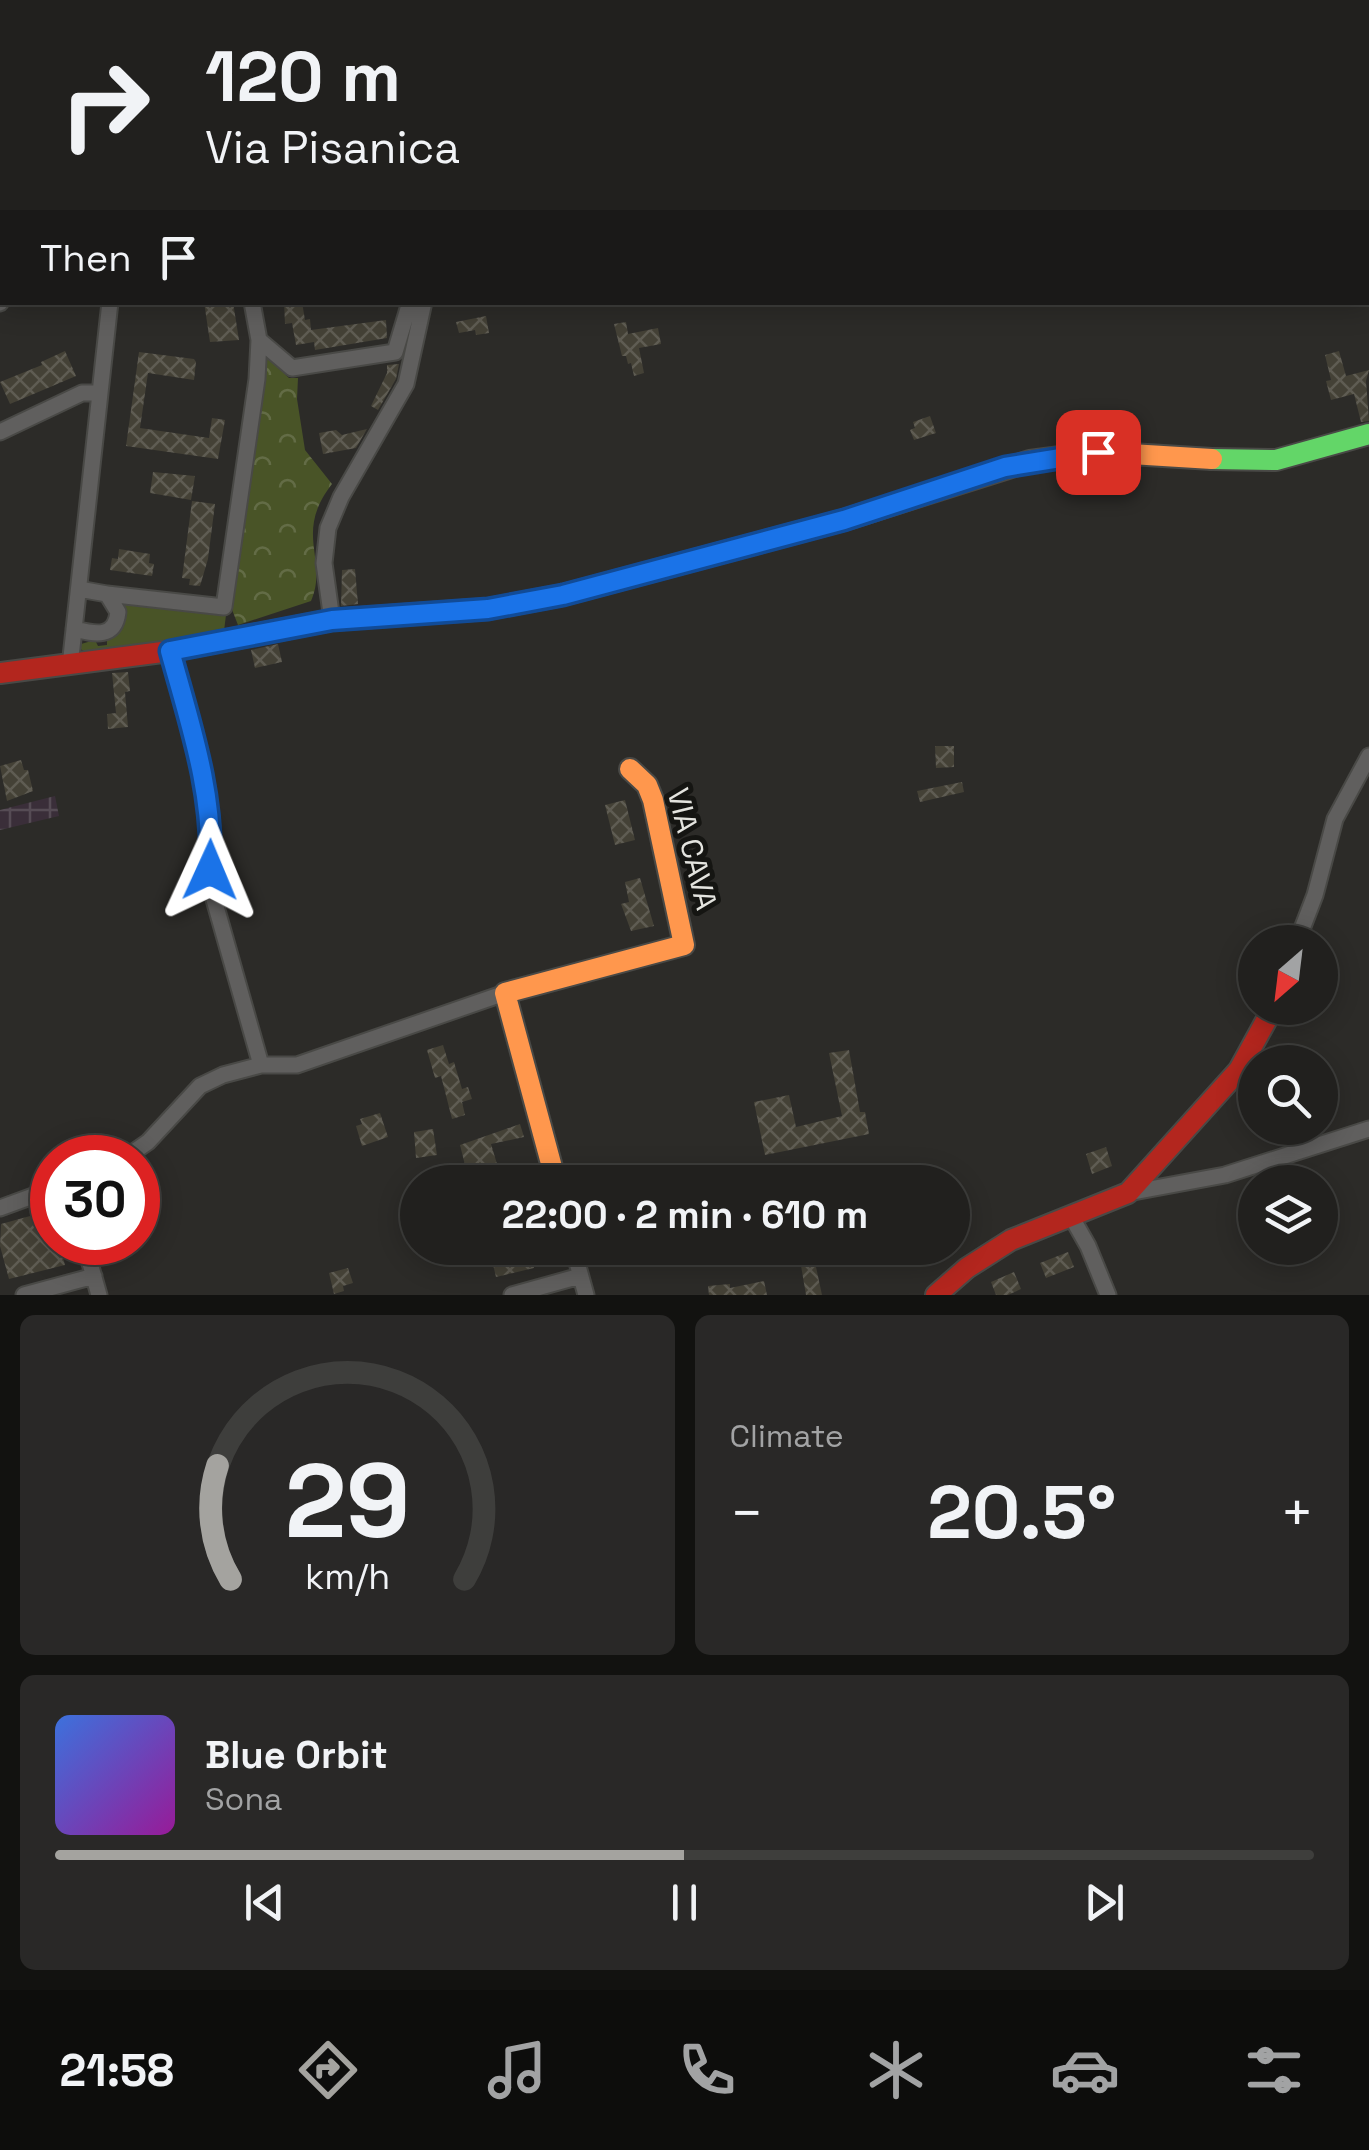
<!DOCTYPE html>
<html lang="en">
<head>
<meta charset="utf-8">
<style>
	:root { --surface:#21201e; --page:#292827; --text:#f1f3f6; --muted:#a2a3a4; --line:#3e3e3c; --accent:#a4a39f }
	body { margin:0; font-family:"Space Grotesk",sans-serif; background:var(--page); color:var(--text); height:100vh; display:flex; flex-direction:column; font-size:38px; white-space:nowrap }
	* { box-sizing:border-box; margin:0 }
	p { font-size:32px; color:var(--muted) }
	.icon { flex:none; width:55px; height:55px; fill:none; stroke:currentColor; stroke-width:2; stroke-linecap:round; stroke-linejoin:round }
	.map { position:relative; height:1295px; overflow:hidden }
	.details { display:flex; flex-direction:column; gap:20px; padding:20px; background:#121210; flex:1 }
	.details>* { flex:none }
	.hud { position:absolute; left:0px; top:0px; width:1370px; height:305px; box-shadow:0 5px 25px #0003,0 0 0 2px var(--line); background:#21201e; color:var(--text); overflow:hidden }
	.needle { width:65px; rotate:208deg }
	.fabs { position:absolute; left:1238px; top:925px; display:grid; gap:20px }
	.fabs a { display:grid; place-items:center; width:100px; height:100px; border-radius:50%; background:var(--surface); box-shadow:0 5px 25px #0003,0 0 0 2px var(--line); font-size:50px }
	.speed { position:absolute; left:30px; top:1135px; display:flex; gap:20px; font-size:50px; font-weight:700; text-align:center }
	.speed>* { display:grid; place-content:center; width:130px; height:130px; border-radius:50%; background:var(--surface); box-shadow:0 5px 25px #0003,0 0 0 2px var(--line); line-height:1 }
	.speed .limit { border:15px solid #d22; background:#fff; color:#111 }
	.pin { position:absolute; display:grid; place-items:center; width:85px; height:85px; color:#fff; margin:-42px; border-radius:20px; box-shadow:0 5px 15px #0006 }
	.me { position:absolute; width:110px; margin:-55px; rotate:1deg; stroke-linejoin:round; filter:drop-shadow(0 0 8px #0008) }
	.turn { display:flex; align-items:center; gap:35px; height:210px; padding:0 40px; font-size:45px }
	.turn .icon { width:130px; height:130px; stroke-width:2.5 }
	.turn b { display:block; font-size:70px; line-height:85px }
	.then { display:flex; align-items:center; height:95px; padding:0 40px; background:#0003; gap:20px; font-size:38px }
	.big { font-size:75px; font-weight:800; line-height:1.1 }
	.details .widget { flex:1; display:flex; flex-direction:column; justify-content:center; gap:15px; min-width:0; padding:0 35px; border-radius:15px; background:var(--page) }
	.details .dial { align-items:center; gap:0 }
	.dial svg { height:260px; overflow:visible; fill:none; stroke:var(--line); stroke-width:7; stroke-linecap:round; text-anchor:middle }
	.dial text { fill:var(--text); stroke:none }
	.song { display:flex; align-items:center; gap:30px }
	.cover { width:120px; height:120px; border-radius:15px; background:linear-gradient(135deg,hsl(220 70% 55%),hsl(300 70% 35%)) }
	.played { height:10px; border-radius:5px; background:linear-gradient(90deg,var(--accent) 50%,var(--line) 50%) }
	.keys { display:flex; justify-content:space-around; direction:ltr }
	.heat { display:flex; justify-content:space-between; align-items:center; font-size:55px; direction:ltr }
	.details .tiles { flex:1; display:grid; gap:20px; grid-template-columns:1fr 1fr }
	.widget:last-child { grid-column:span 2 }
	.trip { position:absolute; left:400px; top:1165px; width:570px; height:100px; border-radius:50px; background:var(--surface); box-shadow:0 5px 25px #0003,0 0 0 2px var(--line); font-weight:800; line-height:100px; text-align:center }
	.menu { display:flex; height:160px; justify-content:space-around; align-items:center; background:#0d0d0c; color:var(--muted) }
	.menu .icon { width:70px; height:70px }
	.menu .active { color:var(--accent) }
	.menu b { font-size:45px; color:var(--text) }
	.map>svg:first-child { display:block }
	.industrial { fill:url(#industrial-grid) }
	.grass { fill:#495427 }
	.park { fill:url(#park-crowns) }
	.building { fill:url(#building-cross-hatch) }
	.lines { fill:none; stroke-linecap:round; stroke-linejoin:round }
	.lane-casing { stroke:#494946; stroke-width:11 }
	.street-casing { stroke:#494946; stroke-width:19 }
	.fast-casing { stroke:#494946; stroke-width:24 }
	.slow-casing { stroke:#494946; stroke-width:24 }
	.jam-casing { stroke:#494946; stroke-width:24 }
	.lane { stroke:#605f5e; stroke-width:8 }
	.street { stroke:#605f5e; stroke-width:15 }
	.fast { stroke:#63d668; stroke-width:20 }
	.slow { stroke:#ff974d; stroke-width:20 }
	.jam { stroke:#b3261e; stroke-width:20 }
	.route-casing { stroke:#114b97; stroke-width:25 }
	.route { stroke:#1a73e8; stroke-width:18 }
	.labels { text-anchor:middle; stroke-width:10; stroke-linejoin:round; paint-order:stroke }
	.street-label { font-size:30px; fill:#e4e4df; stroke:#151512 }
</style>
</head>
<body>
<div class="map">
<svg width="1369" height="1295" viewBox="0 0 1369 1295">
	<defs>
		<pattern id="industrial-grid" width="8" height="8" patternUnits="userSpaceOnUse" patternTransform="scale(2.5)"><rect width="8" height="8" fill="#3a2e39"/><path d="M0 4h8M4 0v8" fill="none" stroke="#564c55"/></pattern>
		<pattern id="park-crowns" width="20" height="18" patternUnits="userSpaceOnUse" patternTransform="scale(2.5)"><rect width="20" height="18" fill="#495427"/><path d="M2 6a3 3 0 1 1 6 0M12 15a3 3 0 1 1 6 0" fill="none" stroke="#636c46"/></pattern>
		<pattern id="building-cross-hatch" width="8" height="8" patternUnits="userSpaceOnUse" patternTransform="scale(2.5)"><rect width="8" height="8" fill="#444136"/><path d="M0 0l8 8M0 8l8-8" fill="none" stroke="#5f5c53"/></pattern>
	</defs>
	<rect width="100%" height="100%" fill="#2c2b28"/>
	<path class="industrial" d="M55 796 59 816 0 830V810Z"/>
	<path class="grass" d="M122 602 226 615 224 631C195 636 101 661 80 649L81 644 95 640 98 646 107 645V639L118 633 124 610Z"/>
	<path class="park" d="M263 353 289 378H298L297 399 305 450 332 484C293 534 329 559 311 601L238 625 231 607 264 389Z"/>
	<path class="building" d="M204 302H233L239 340 210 342Z
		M284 302H302L305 320 310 319 311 330 386 320 387 338 315 350 314 342 296 345 292 323 285 324Z
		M486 316 489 333 476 335 475 330 459 333 456 322Z
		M626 322 628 334 658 328 661 344 639 348 644 373 634 376 631 363 628 364 626 356H622L614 324Z
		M65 351 76 376 10 404 0 382 42 365 41 362Z
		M1339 351 1346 376 1369 370 1366 381 1369 421 1361 422 1354 394 1331 400 1326 381 1331 380 1325 355Z
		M139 352 194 359 196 362 194 380 148 373 140 428 209 438 212 418 225 420 218 459 126 446Z
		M399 364 396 379 378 410 371 406 387 373V365Z
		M930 416 936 433 914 440 910 430 915 428 913 422Z
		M367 429 356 448 323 454 319 433 336 430 342 435Z
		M153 472 195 476 191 500 150 493Z
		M192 501 215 504 208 559 200 586 189 585 190 579 182 578Z
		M119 549 150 554 149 563 154 564 152 576 110 570 112 558 118 559Z
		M355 569 358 604 341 606 342 570Z
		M278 644 282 662 255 668 251 650Z
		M128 672 130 691 125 692 128 727 108 729 107 714 116 713 112 673Z
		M935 746H954V767L936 768Z
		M21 760 24 770H28L33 791 7 801 0 766Z
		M962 782 964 792 920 802 917 791Z
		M625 800 635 840 615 845 605 805Z
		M640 878 654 926 631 931 621 904 629 902 625 882Z
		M443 1045 449 1064 454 1062 462 1089 468 1087 472 1099 462 1102 465 1115 452 1119 441 1076 435 1078 427 1050Z
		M849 1050 860 1112H865L869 1134 765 1155 754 1102 789 1095 796 1127 842 1116 829 1053Z
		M380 1113 388 1137 362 1146 356 1126 362 1124 360 1119Z
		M520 1124 524 1137 491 1144 497 1164 471 1171 470 1168 466 1169 460 1145Z
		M433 1129 437 1155 416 1158 414 1132Z
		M1106 1147 1112 1166 1092 1174 1086 1154Z
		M52 1210V1248L60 1246 65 1265 9 1279 0 1246 1 1224Z
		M530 1248 534 1268 496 1277 491 1256Z
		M706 1248H758L760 1259 744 1262 743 1255 708 1262Z
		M798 1248H812L822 1295H806Z
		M1068 1252 1074 1267 1046 1278 1040 1263Z
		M348 1268 353 1283 343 1286 344 1291 334 1294 329 1273Z
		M1014 1272 1021 1289 1008 1295H996L991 1282Z
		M764 1281 767 1295H709L708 1286 730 1284V1288Z"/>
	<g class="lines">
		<g class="lane-casing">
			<path id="lane" d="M60 2V0"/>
		</g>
		<g class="street-casing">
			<path id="street" d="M455 0 456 2
				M1266 0 1267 2
				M136 2V0
				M363 2 367 0
				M1368 251 1369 255
				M0 303 2 300
				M259 340 292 368 395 352 410 302
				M0 432 82 393H100
				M107 594 224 607 257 379 259 340 252 302
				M332 620 324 563 328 528 341 497 406 384 424 302
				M74 629C95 634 115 639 118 612L107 594 79 589
				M170 651 207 787 212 827 213 896 261 1065
				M70 666 110 302
				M1297 942 1315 895 1335 819 1369 756
				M125 1158 148 1142 200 1086 223 1075 261 1065H297L505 993
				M1128 1193 1225 1175 1369 1129
				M0 1208 52 1189
				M1071 1216 1088 1246 1108 1295
				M84 1242 99 1295
				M573 1248 586 1295
				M24 1295 94 1276
				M512 1295 580 1276"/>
		</g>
		<g class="fast-casing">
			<path id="fast" d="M1212 459 1276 460 1369 434"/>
		</g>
		<g class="slow-casing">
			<path id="slow" d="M430 613 488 609 563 595 844 520 1030 461 1098 452 1212 459
				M556 1182 505 993 684 945 653 800 647 785 630 769"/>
		</g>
		<g class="jam-casing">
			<path id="jam" d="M0 673 170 651 332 620 430 613
				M936 1295 967 1268 1011 1240 1128 1193 1239 1070 1273 1008"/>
		</g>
		<use href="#lane" class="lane"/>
		<use href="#street" class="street"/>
		<use href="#fast" class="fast"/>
		<use href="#slow" class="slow"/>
		<use href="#jam" class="jam"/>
	</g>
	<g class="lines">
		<g class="route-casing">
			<path id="route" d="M210 870C214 793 190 724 170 651L332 620 488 609 563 595 844 520 1005 467 1098 452"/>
		</g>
		<use href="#route" class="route"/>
	</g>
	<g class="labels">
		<g class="street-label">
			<text transform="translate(692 849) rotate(76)" y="10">VIA CAVA</text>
		</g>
	</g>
</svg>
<div class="fabs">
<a><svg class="needle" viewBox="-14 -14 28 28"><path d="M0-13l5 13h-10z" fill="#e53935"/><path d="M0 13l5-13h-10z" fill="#a2a3a4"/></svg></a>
<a><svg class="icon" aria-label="search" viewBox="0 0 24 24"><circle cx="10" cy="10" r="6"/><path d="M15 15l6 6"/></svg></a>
<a><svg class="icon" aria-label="layers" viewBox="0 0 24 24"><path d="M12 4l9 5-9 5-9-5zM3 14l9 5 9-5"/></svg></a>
</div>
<div class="speed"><div class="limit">30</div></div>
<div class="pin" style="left:1098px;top:452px;background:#d93025"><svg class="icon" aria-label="arrive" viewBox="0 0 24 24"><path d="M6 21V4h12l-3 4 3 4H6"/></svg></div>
<svg class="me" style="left:210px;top:870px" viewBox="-20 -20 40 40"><path d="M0-17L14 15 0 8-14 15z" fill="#1a73e8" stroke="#fff" stroke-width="4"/></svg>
<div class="trip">22:00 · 2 min · 610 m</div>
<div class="hud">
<div class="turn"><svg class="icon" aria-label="right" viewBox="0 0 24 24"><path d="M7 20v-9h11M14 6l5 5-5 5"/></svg><div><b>120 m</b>Via Pisanica</div></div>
<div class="then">Then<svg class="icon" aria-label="arrive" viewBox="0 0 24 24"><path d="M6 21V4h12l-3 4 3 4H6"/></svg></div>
</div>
</div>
<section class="details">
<div class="tiles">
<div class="widget dial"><svg viewBox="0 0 100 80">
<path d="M14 69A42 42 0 1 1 86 69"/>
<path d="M14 69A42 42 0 0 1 10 34" stroke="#a4a39f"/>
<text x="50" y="56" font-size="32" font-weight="700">29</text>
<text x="50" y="72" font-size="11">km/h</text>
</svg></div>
<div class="widget"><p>Climate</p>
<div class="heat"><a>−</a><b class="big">20.5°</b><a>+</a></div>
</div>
<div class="widget">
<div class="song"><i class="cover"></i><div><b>Blue Orbit</b><p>Sona</p></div></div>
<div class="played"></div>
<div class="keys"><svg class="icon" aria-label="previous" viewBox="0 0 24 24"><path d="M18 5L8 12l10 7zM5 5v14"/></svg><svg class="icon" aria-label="pause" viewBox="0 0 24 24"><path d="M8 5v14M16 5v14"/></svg><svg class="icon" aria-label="next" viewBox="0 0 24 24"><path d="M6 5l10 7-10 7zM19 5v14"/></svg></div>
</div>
</div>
</section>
<nav class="menu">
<b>21:58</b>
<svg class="icon active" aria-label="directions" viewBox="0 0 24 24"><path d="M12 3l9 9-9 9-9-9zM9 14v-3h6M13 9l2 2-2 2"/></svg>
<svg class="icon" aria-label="music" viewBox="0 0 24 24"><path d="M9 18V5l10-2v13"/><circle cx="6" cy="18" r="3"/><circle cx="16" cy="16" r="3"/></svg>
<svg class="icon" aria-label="phone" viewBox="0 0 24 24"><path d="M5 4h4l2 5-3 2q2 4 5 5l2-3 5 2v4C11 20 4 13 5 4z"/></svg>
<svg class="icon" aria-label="climate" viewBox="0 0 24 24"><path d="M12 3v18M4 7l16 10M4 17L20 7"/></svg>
<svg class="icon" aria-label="car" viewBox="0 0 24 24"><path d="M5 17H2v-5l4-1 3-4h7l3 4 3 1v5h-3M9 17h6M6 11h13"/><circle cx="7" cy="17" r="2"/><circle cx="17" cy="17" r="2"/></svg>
<svg class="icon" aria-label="filters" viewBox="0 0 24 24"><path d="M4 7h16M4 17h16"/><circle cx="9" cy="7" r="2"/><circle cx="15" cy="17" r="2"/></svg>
</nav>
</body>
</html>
